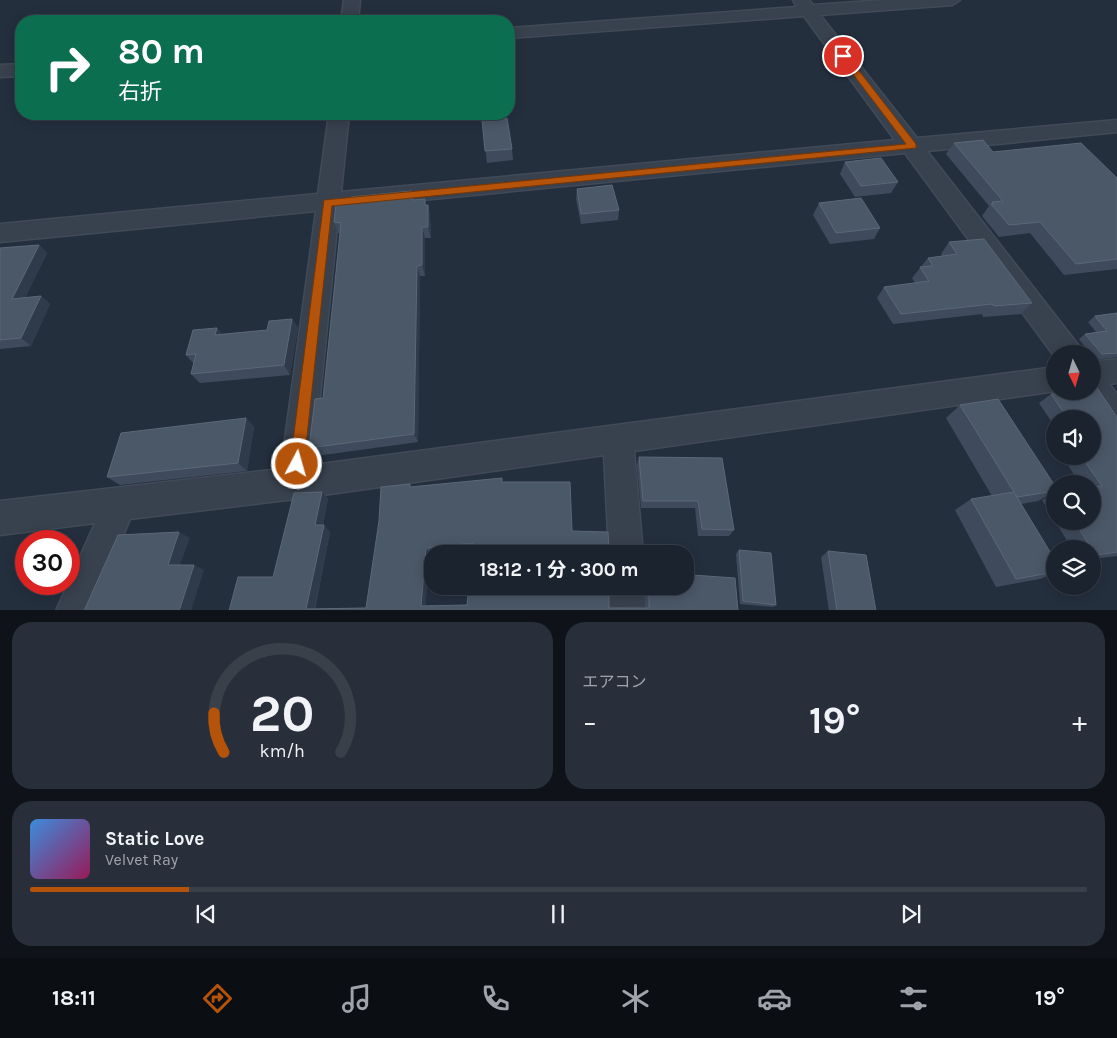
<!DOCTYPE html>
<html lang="ja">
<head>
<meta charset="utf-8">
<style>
	:root { --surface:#1b232e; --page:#282f3a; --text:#f1f3f6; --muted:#a0a4aa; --line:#39404a; --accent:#b45309 }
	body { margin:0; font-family:Karla,"Noto Sans JP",sans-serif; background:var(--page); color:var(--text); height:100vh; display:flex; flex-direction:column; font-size:19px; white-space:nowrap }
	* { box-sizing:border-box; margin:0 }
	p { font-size:16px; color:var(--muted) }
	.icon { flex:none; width:28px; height:28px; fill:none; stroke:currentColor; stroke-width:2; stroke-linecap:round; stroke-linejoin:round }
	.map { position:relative; height:610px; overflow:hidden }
	.drawer { display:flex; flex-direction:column; gap:12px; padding:12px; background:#0f1319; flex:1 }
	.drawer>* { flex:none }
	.guide { position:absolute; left:15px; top:15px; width:500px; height:105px; border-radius:20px; box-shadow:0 2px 12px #0003,0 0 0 1px var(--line); background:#0b6e4f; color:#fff; overflow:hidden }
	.needle { width:32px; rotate:175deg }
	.fabs { position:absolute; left:1046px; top:345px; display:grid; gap:10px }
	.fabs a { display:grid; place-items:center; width:55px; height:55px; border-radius:50%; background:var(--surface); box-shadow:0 2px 12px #0003,0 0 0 1px var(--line); font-size:25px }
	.speed { position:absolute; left:15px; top:530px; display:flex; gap:10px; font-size:25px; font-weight:700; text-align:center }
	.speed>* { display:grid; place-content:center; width:65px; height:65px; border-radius:50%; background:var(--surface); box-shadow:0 2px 12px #0003,0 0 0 1px var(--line); line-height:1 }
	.speed .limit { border:8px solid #d22; background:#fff; color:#111 }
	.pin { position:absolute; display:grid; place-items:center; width:42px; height:42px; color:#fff; margin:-21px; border:2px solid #fff; border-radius:50%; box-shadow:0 1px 5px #0007 }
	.me { position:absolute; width:55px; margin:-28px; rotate:6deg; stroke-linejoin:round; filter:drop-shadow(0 0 4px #0008) }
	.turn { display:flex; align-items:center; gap:18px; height:105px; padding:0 20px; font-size:22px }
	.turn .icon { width:65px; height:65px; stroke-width:2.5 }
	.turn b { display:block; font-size:35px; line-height:42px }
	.big { font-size:38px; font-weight:700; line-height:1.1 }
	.drawer .card { flex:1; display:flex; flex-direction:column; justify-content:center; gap:8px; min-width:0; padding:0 18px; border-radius:20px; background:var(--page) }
	.drawer .dial { align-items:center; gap:0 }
	.dial svg { height:130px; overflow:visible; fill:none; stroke:var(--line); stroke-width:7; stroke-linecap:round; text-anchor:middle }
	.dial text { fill:var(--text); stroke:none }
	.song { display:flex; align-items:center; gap:15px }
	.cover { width:60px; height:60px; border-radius:8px; background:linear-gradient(135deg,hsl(210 70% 55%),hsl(330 70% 35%)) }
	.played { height:5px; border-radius:2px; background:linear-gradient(90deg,var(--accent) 15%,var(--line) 15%) }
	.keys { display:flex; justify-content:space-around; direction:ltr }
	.heat { display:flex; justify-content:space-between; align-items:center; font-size:28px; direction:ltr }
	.drawer .tiles { flex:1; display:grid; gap:12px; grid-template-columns:1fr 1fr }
	.card:last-child { grid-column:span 2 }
	.trip { position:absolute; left:424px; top:545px; width:270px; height:50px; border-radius:20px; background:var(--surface); box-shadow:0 2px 12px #0003,0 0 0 1px var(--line); font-weight:700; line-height:50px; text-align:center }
	.tab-bar { display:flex; height:80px; justify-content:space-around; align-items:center; background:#0b0e12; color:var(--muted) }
	.tab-bar .icon { width:35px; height:35px }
	.tab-bar .on { color:var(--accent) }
	.tab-bar b { font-size:22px; color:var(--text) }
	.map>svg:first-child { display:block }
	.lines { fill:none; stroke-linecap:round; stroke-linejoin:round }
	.street-casing { stroke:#414a57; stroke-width:3 }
	.street { fill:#38414e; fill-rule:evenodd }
	.wall { fill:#3f4b5c }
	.shaded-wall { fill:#2f3b4b }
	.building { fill:#4b5868; stroke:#5c6777 }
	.route { fill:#b45309; stroke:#753606 }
</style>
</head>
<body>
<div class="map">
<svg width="1117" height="611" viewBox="0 0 1117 611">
	<rect width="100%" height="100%" fill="#242f3e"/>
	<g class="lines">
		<g class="street-casing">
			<path id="street" d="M344 0H360L358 21H341Z
				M793 0H809L813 5 885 0H960L952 5 820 15 917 138 1117 120V132L927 151 1079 346 1083 354H1055V357L905 153 339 208 313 465 1055 367 1056 391 634 451 643 554H609L604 455 295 499 130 519 92 611H56L95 523 0 535V501L281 469 316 211 0 242V224L318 194 329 114H349L341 192 895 140 804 16 509 38V28L797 7Z
				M21 64V76L0 77V65Z
				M1117 359V383L1109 384 1117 394V431L1106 427 1081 391H1092V362Z
				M609 586H645V611H609Z"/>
		</g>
		<use href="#street" class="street"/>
	</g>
	<path class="wall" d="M482 120 512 149 513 160 487 163Z
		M954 143 1117 178V269L1064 275 1030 233 999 237 982 216 989 206 946 154Z
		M845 162 898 182 891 193 855 197 840 174Z
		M577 189 619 210 618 220 581 224 576 199Z
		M414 200 426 205H428L430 216 431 238H425V276H420L418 442 316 456 309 448 323 398 340 233H338L334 222Z
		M819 203 880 228 874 239 830 244 813 215Z
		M949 242 1032 303 1021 314 983 317 982 314 893 324 877 298 884 287 915 283 912 278 928 258 942 256 941 254Z
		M39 245 47 253 25 298 41 296 50 304 31 346 0 349V248Z
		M1117 313V357L1095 360 1092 357V354H1090L1079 339 1085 334 1096 332 1088 322 1095 316Z
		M292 319 298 328 290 375 200 383 191 374 194 364 186 355 217 328 222 334 267 330Z
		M1051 394 1117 417V556L1092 559V549H1072L1055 521H1092V484H1080L1062 456H1092V419H1055V427L1039 403Z
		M960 405 1055 486V492L1038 501 1021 504 1055 560V573L1040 579 996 587 955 510 971 499 992 496 946 418Z
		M246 418 254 427 247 471 120 485 107 477Z
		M639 457 722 458 734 530 729 536H698L695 508H641L637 465Z
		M502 478 472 550 430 554 425 606 646 608V586H685L692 575 738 611H229L273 577 322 492 328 499 323 525 330 532 315 609 366 608 412 487Z
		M1055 493V521L1042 500Z
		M739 550 776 605 773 607 740 604 736 554Z
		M828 551 876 611H829L821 557Z"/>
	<path class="shaded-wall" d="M428 205 430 216 431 238 428 227Z
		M422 227 425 238V276L422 265Z
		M39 245 47 253 21 307 12 299Z
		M417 266 420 276 418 442 414 434Z
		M41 296 50 304 31 346 21 338Z
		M292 319 298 328 290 375 284 365Z
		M217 328 225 337 215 335Z
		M246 418 254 427 247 471 238 463Z
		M322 492 328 499 322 531 315 525Z
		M324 525 330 532 314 611 306 609Z
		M179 532 190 538 178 570 168 565Z
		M426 548 430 554 425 611 421 606Z
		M194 565 204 570 191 611H179Z"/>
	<path class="building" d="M507 118 512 149 485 151 482 120Z
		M983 140 993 152 1081 143 1117 178V259L1076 264 1040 222 1009 225 991 204H994L992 202 1003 201 954 143Z
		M881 158 898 182 861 186 845 162Z
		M612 185 619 210 581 214 577 189Z
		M412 191 413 200 425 199V205H428V227H422V265L417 266 414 434 309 448 315 399 323 398 341 223 334 222 336 204 350 202 351 197Z
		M861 198 880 228 836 233 819 203Z
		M984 239 1032 303 994 306 992 304 901 314 884 287 929 281 920 267 933 266 928 258 957 254 949 242Z
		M39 245 12 299 41 296 21 338 0 340V248Z
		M1117 313V353L1102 354 1085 334 1107 331 1095 316Z
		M292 319 284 365 191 374 196 354 186 355 193 330 217 328 215 335 267 330 269 321Z
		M1097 388 1117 417V552L1096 555 1092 549 1074 521H1092V487L1102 486 1081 456H1092V419H1068L1051 394 1074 391H1092V389Z
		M998 399 1055 486V491L1017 497 1015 494 1055 560V572L1016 579 971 499 1014 492 960 405Z
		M246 418 238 463 107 477 121 433Z
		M639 457 722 458 734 530 702 529 698 501H643Z
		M502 478V482H570L572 531 608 532 609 549 623 550V554H472L473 543 426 548 421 606 467 605 469 586H609V608H649V586H685V561H691L692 575 735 578 738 611H229L238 577H273L294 493 322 492 315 525H324L306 609 366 608 379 521 381 487 410 484V487Z
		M179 532 168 565H194L179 611H84L118 535Z
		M739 550 771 553 776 605 743 601Z
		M828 551 866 555 876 611H837Z"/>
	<path class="route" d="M840 54H846L916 144V148L332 206 304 464 302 469 297 471 292 469 290 464 324 200 906 144 840 57Z"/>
</svg>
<div class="fabs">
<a><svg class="needle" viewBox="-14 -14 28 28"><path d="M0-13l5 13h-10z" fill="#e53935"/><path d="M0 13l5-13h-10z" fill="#a0a4aa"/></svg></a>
<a><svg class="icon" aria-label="sound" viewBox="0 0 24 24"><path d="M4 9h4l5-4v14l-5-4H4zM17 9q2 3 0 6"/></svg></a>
<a><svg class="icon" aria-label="search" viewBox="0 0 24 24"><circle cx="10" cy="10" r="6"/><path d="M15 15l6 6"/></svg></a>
<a><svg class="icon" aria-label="layers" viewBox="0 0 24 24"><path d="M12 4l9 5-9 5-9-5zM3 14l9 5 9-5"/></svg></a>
</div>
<div class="speed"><div class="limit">30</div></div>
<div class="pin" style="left:843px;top:56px;background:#d93025"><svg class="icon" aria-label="arrive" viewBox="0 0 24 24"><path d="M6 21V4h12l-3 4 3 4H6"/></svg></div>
<svg class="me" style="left:297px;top:464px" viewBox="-20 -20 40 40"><circle r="17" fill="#b45309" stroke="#fff" stroke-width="3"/><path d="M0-11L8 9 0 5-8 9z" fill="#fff"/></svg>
<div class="trip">18:12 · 1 分 · 300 m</div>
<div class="guide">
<div class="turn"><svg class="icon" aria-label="right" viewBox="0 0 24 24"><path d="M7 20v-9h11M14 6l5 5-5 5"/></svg><div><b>80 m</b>右折</div></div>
</div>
</div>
<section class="drawer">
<div class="tiles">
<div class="card dial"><svg viewBox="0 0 100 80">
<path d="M14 69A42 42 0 1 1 86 69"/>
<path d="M14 69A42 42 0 0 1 8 45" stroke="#b45309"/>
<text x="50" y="56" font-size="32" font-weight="700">20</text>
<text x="50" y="72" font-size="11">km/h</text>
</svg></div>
<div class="card"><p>エアコン</p>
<div class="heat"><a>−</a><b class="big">19°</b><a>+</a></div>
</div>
<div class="card">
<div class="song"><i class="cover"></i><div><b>Static Love</b><p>Velvet Ray</p></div></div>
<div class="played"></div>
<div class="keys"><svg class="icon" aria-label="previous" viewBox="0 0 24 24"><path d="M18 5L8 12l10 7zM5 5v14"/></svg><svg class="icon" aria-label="pause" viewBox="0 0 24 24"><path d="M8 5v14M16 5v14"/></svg><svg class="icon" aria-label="next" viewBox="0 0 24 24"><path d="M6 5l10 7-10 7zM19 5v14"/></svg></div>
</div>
</div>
</section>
<nav class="tab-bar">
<b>18:11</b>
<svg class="icon on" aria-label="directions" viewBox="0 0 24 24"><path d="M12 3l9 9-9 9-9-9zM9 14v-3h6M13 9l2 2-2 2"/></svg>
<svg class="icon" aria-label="music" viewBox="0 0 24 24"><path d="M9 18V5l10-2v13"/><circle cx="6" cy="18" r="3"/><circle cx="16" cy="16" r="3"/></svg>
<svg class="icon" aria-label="phone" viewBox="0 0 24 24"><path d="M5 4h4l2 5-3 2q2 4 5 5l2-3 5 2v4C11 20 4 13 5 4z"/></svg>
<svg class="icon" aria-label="climate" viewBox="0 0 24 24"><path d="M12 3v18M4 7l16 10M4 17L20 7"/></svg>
<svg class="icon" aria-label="car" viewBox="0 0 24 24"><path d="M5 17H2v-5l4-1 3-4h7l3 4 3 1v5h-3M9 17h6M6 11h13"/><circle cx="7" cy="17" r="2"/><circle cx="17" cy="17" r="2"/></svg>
<svg class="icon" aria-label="filters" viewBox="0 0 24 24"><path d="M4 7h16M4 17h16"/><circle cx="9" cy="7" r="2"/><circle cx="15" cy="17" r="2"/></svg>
<b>19°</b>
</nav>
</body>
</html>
